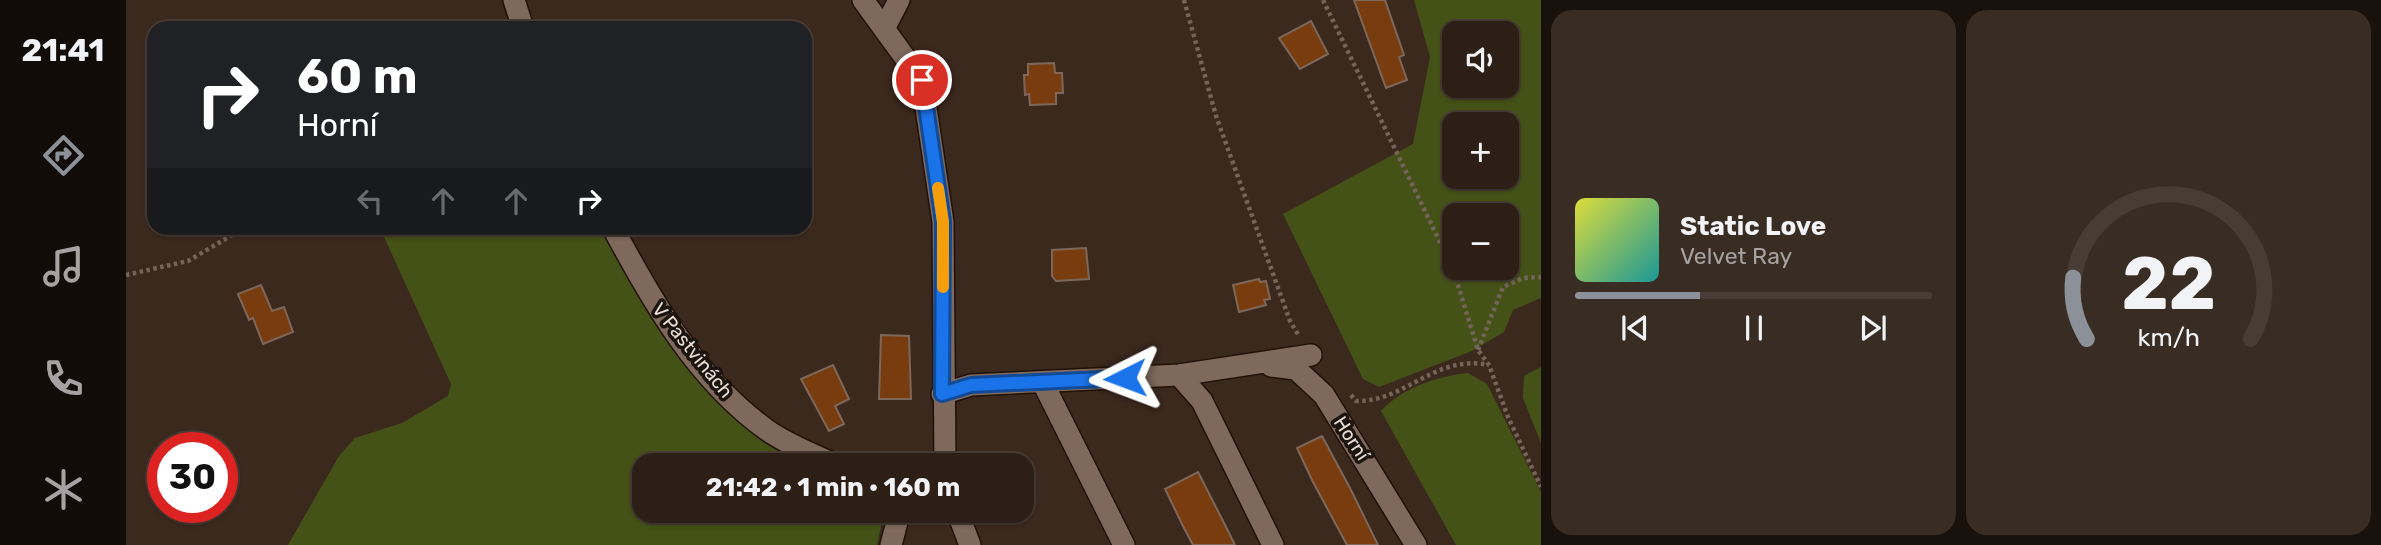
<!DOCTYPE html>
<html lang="en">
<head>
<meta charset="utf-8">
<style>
	:root { --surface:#2d1f16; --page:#392c23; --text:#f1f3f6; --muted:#a7a2a1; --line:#483d35; --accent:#8c9099 }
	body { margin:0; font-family:Rubik,sans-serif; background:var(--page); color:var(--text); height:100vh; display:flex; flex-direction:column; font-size:26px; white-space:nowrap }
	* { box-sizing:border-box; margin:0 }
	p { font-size:23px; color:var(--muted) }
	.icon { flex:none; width:38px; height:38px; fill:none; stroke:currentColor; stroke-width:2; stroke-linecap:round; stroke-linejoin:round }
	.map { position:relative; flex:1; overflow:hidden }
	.drawer { display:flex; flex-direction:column; gap:10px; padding:10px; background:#19110c; width:840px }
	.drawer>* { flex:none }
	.top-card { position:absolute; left:21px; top:21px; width:665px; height:214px; border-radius:21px; box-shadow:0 2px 5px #0004,0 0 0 2px var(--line); background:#202124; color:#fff; overflow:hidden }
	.fabs { position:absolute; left:1316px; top:21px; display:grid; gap:14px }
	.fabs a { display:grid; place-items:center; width:77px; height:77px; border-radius:14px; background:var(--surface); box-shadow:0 2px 5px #0004,0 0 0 2px var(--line); font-size:35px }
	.speed { position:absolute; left:21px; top:432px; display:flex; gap:14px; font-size:35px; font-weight:700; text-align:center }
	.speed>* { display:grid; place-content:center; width:91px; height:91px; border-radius:50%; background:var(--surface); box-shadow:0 2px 5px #0004,0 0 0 2px var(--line); line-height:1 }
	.speed .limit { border:10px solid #d22; background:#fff; color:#111 }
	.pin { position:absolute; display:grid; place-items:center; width:60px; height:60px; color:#fff; margin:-30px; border:4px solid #fff; border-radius:50%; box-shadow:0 2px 7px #0007 }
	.me { position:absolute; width:77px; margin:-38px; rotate:267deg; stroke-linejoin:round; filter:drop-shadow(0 0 5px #0008) }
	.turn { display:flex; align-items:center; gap:24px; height:147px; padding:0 35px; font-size:32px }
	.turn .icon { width:91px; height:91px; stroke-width:2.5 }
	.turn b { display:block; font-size:49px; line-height:60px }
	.lanes { display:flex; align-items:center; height:66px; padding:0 35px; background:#0003; justify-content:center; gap:35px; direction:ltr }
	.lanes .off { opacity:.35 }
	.drawer .card { flex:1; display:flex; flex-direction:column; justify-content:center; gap:10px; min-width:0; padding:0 24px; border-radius:21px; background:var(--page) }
	.drawer .dial { align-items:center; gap:0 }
	.dial svg { height:182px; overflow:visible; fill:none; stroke:var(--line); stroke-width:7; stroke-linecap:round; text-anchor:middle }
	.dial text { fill:var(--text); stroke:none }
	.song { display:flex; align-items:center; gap:21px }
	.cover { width:84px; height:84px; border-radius:10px; background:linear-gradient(135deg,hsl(60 70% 55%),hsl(180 70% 35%)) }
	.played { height:7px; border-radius:4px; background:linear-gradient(90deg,var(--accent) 35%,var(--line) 35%) }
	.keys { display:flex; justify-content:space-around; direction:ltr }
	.drawer .tiles { flex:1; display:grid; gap:10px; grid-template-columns:repeat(2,1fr) }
	.trip { position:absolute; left:506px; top:453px; width:402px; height:70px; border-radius:21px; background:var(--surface); box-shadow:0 2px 5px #0004,0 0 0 2px var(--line); font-weight:700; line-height:70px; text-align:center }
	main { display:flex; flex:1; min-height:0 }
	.tab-bar { display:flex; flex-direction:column; width:126px; justify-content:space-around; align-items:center; background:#120c09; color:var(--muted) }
	.tab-bar .icon { width:49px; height:49px }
	.tab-bar .selected { color:var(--accent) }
	.tab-bar b { font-size:32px; color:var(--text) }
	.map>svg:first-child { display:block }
	.green { fill:#445217; fill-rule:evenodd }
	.building { fill:#783c0e; stroke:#7d675a; stroke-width:2 }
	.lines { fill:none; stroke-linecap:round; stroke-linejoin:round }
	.minor-casing { stroke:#221107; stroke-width:24 }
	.path { stroke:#75645a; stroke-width:4.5; stroke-dasharray:3.5 3.5; stroke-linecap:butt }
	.minor { stroke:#7f695d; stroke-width:21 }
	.route-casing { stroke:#114b97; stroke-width:18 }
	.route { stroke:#1a73e8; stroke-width:12 }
	.slow { stroke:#f59e0b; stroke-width:12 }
	.labels { text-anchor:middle; stroke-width:7; stroke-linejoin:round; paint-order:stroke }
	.street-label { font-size:19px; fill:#ebded7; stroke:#1c140f }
</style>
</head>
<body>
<main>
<nav class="tab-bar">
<b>21:41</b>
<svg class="icon selected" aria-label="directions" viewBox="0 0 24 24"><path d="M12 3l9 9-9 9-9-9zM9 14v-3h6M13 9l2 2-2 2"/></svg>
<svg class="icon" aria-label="music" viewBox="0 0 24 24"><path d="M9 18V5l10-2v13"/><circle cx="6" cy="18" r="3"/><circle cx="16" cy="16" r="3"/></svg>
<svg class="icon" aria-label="phone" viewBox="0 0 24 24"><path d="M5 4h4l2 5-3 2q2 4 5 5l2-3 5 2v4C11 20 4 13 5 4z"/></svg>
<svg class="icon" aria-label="climate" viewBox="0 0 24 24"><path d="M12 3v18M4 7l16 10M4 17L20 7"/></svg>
</nav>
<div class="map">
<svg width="1415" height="545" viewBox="0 0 1415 545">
	<rect width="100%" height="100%" fill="#3c291e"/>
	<path class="green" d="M1288 0H1415V298L1387 310 1378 332 1346 351 1253 387 1237 379 1157 214 1287 144 1304 57ZM1328 33H1381V86H1328ZM1328 124H1381V177H1328ZM1328 215H1381V268H1328Z
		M254 228H479L510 292 550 347 629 434 680 465 518 466V511H752L755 526 751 545H162L213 456 229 438 276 423 322 396 325 384Z
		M1415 367V443L1397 398 1398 376Z
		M1342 373 1361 384 1415 492V545H1330L1255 411C1276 388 1312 376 1342 373Z"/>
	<path class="building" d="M1228 0H1259L1278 55 1273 57 1281 80 1260 88Z
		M1185 21 1202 54 1174 69 1153 38Z
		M928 63 929 73H936L937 93H930V104L904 105 903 94 899 95 898 75H902V64Z
		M960 248 963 279 930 281 926 276V250Z
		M1133 279 1134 282 1140 281 1144 299 1138 300 1140 305 1113 312 1107 285Z
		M135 285 146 311 158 307 167 332 137 344 127 318 123 320 112 294Z
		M755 335 783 336 785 399H753Z
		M707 365 723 399 709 406 718 424 703 431 675 379Z
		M1196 436 1225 490 1252 545H1221L1187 482 1171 448Z
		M1072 472 1097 521 1109 545H1067L1057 526 1039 489Z"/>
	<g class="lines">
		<g class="minor-casing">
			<path id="minor" d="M388 0 397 28
				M737 0 796 81 817 222 819 466
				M758 29 773 0
				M487 228C526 301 571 380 641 430 662 445 689 455 712 466
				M1145 366 1170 369 1198 395 1290 545
				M1053 375 1076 401 1147 545
				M917 383 998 545
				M816 394 845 385 1053 375 1185 355
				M831 511 844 545
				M765 545 774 511"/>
		</g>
		<path class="path" d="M1058 0 1090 116 1164 321 1173 336
			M1197 0 1327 269 1352 350 1363 365 1382 417 1415 487
			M0 275 62 261 118 228
			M1352 350 1377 287 1397 278 1415 277
			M1225 395 1230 401C1280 402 1308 354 1363 365"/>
		<use href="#minor" class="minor"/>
	</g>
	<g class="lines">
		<g class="route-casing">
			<path id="route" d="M796 80 817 222 816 394 845 385 999 378"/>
		</g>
		<use href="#route" class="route"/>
		<path class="slow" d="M812 188 817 222V287"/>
	</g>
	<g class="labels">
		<g class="street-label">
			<text transform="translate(567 350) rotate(51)" y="7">V Pastvinách</text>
			<text transform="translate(1226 438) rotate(57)" y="7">Horní</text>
		</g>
	</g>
</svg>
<div class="fabs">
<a><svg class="icon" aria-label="sound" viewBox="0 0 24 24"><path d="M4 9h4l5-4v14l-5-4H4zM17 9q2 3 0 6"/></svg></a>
<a>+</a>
<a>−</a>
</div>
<div class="speed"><div class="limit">30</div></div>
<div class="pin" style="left:796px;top:80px;background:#d93025"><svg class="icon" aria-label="arrive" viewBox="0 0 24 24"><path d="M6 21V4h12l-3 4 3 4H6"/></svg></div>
<svg class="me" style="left:999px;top:378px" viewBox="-20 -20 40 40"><path d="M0-17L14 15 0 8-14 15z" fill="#1a73e8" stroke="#fff" stroke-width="4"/></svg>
<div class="trip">21:42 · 1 min · 160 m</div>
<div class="top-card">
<div class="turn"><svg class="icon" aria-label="right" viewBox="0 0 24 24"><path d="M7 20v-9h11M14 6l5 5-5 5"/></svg><div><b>60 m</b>Horní</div></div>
<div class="lanes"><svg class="icon off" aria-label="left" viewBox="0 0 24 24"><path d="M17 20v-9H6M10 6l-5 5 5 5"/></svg><svg class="icon off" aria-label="ahead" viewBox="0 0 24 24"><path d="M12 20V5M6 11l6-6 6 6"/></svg><svg class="icon off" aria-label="ahead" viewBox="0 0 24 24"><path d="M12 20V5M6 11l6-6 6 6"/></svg><svg class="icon" aria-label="right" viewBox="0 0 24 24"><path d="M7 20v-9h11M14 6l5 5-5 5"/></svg></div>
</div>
</div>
<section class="drawer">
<div class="tiles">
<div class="card">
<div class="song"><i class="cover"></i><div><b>Static Love</b><p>Velvet Ray</p></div></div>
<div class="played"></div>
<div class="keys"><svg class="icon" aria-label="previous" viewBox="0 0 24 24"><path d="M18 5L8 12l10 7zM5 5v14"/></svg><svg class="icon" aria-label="pause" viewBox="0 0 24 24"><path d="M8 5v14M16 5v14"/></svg><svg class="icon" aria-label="next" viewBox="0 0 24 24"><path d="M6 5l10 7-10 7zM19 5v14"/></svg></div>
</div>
<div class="card dial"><svg viewBox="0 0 100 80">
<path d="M14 69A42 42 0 1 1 86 69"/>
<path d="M14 69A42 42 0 0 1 8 42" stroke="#8c9099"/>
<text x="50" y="56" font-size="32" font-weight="700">22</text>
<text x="50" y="72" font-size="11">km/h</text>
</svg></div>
</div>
</section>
</main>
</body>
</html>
